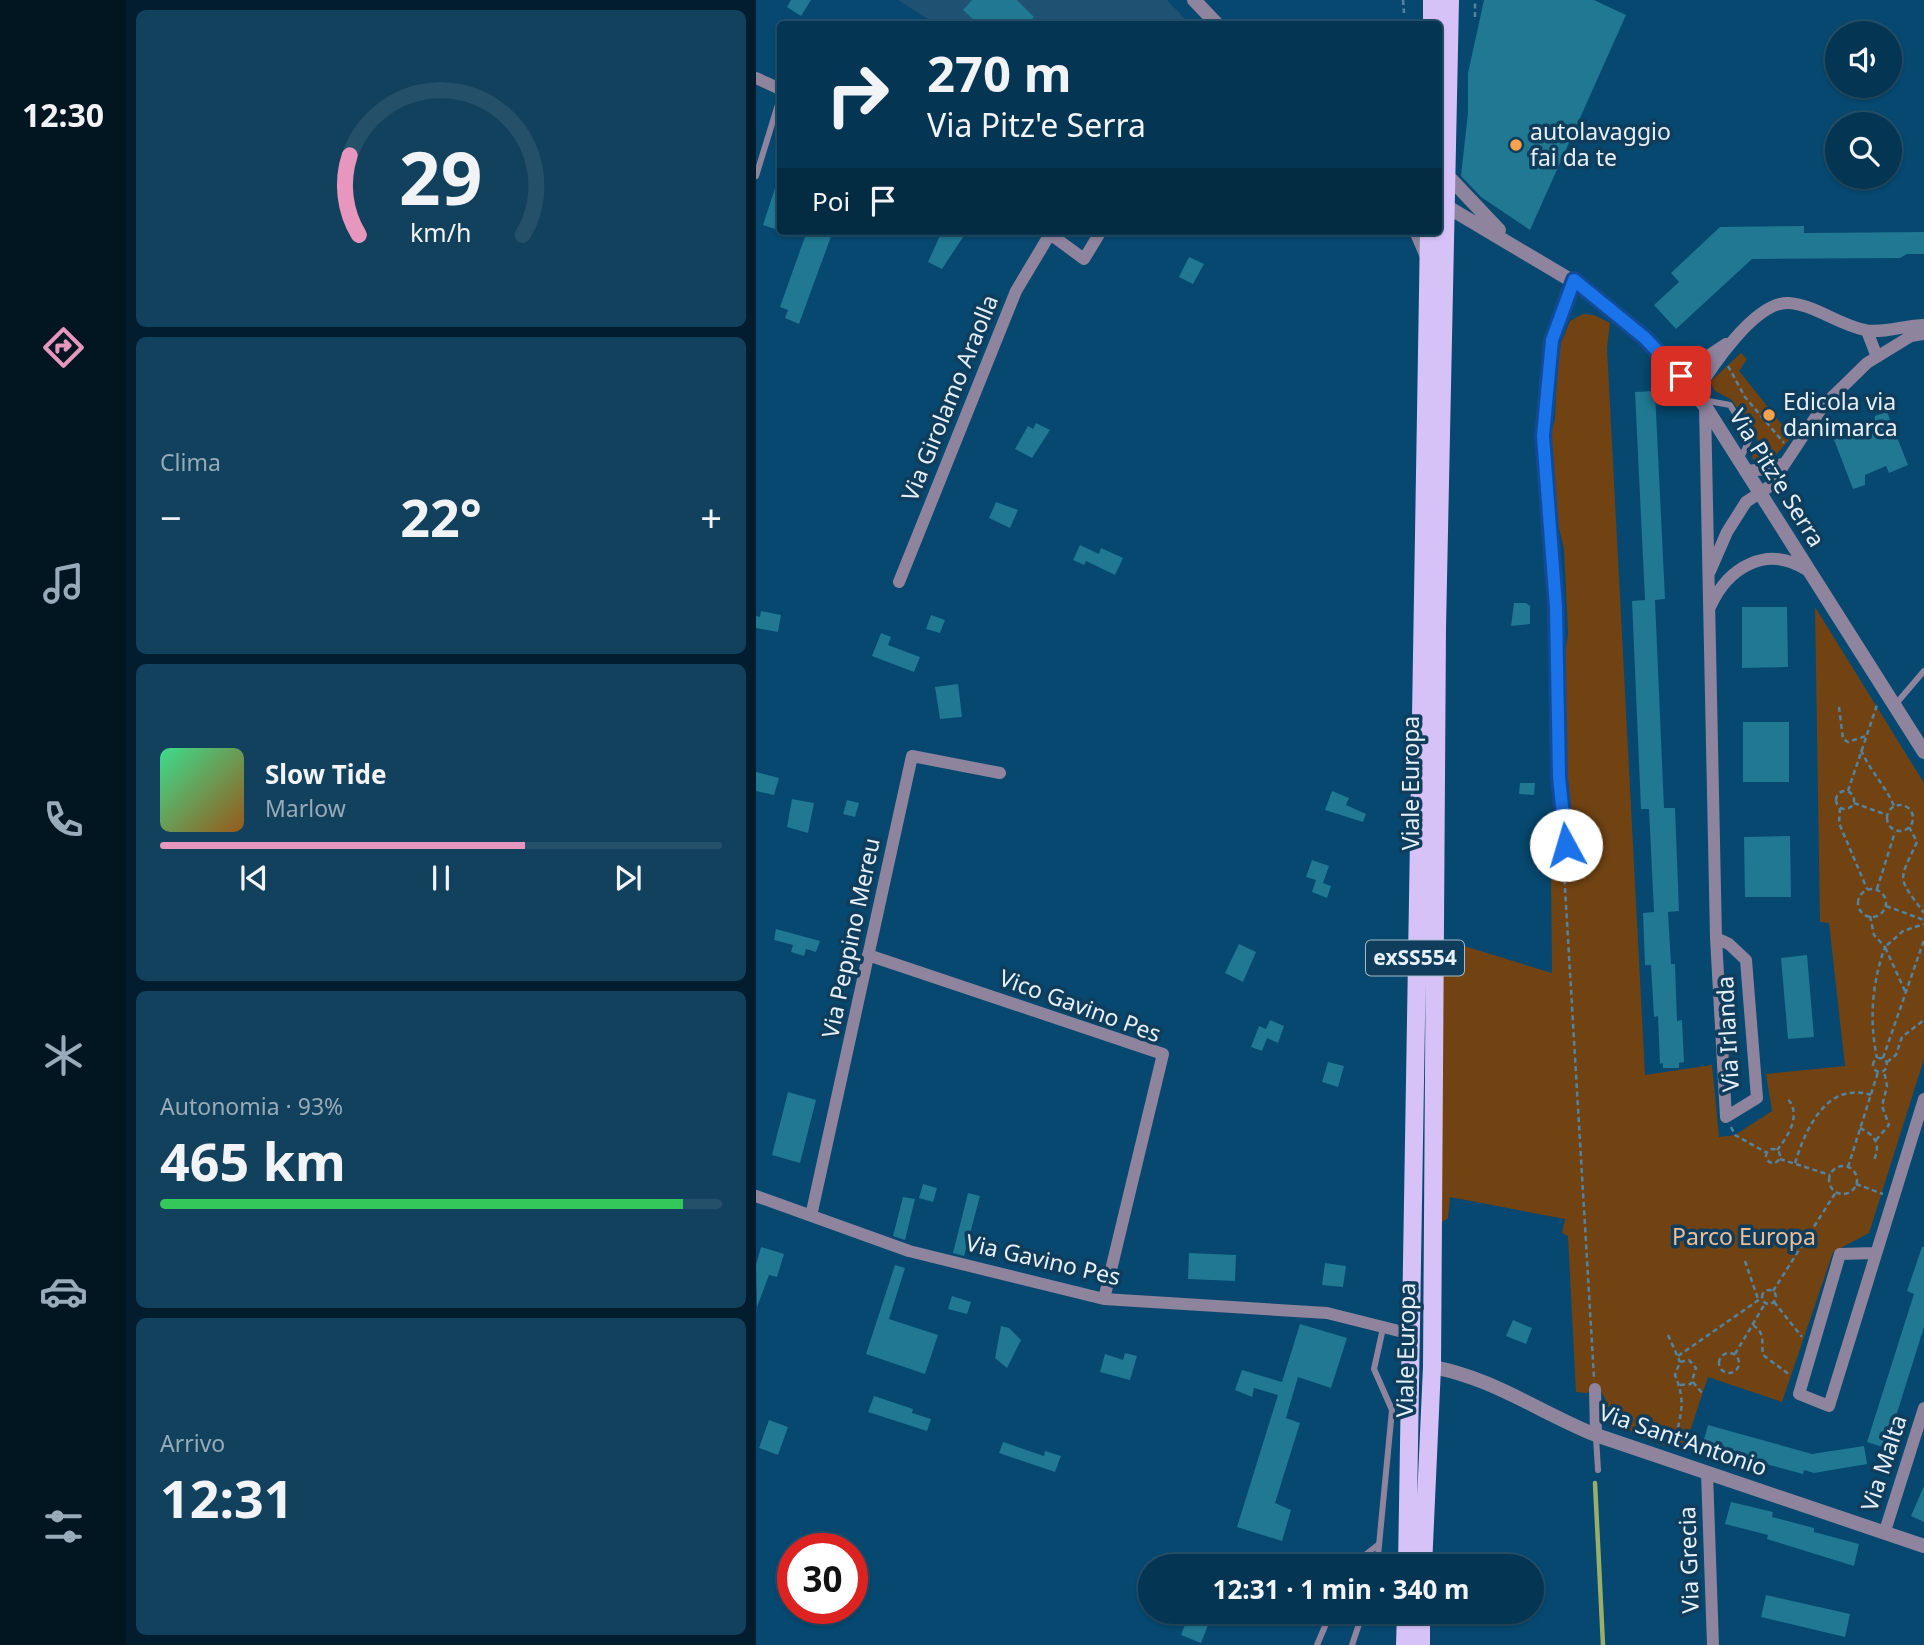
<!DOCTYPE html>
<html lang="it">
<head>
<meta charset="utf-8">
<style>
	:root { --surface:#043653; --page:#12415d; --text:#f1f3f6; --muted:#97abb8; --line:#25506a; --accent:#e797bd }
	body { margin:0; font-family:"Noto Sans",sans-serif; background:var(--page); color:var(--text); height:100vh; display:flex; flex-direction:column; font-size:26px; white-space:nowrap }
	* { box-sizing:border-box; margin:0 }
	p { font-size:23px; color:var(--muted) }
	.icon { flex:none; width:38px; height:38px; fill:none; stroke:currentColor; stroke-width:2; stroke-linecap:round; stroke-linejoin:round }
	.map { position:relative; flex:1; overflow:hidden }
	.side { display:flex; flex-direction:column; gap:10px; padding:10px; background:#021e2e; width:630px }
	.side>* { flex:none }
	.banner { position:absolute; left:21px; top:21px; width:665px; height:214px; border-radius:7px; box-shadow:0 2px 5px #0004,0 0 0 2px var(--line); background:#043653; color:var(--text); overflow:hidden }
	.fabs { position:absolute; left:1069px; top:21px; display:grid; gap:14px }
	.fabs a { display:grid; place-items:center; width:77px; height:77px; border-radius:50%; background:var(--surface); box-shadow:0 2px 5px #0004,0 0 0 2px var(--line); font-size:35px }
	.speed { position:absolute; left:21px; top:1533px; display:flex; gap:14px; font-size:35px; font-weight:700; text-align:center }
	.speed>* { display:grid; place-content:center; width:91px; height:91px; border-radius:50%; background:var(--surface); box-shadow:0 2px 5px #0004,0 0 0 2px var(--line); line-height:1 }
	.speed .limit { border:10px solid #d22; background:#fff; color:#111 }
	.pin { position:absolute; display:grid; place-items:center; width:60px; height:60px; color:#fff; margin:-30px; border-radius:14px; box-shadow:0 4px 10px #0006 }
	.me { position:absolute; width:77px; margin:-38px; rotate:354deg; stroke-linejoin:round; filter:drop-shadow(0 0 5px #0008) }
	.turn { display:flex; align-items:center; gap:24px; height:147px; padding:0 35px; font-size:32px }
	.turn .icon { width:91px; height:91px; stroke-width:2.5 }
	.turn b { display:block; font-size:49px; line-height:60px }
	.then { display:flex; align-items:center; height:66px; padding:0 35px; background:#0003; gap:14px; font-size:26px }
	.big { font-size:52px; font-weight:700; line-height:1.1 }
	.side .card { flex:1; display:flex; flex-direction:column; justify-content:center; gap:10px; min-width:0; padding:0 24px; border-radius:10px; background:var(--page) }
	.side .dial { align-items:center; gap:0 }
	.dial svg { height:182px; overflow:visible; fill:none; stroke:var(--line); stroke-width:7; stroke-linecap:round; text-anchor:middle }
	.dial text { fill:var(--text); stroke:none }
	.song { display:flex; align-items:center; gap:21px }
	.cover { width:84px; height:84px; border-radius:10px; background:linear-gradient(135deg,hsl(150 70% 55%),hsl(30 70% 35%)) }
	.played { height:7px; border-radius:4px; background:linear-gradient(90deg,var(--accent) 65%,var(--line) 65%) }
	.keys { display:flex; justify-content:space-around; direction:ltr }
	.heat { display:flex; justify-content:space-between; align-items:center; font-size:38px; direction:ltr }
	.charge { height:10px; border-radius:5px; background:linear-gradient(90deg,#34c759 93%,var(--line) 0) }
	.trip { position:absolute; left:382px; top:1554px; width:406px; height:70px; border-radius:35px; background:var(--surface); box-shadow:0 2px 5px #0004,0 0 0 2px var(--line); font-weight:700; line-height:70px; text-align:center }
	main { display:flex; flex:1; min-height:0 }
	.tab-bar { display:flex; flex-direction:column; width:126px; justify-content:space-around; align-items:center; background:#021621; color:var(--muted) }
	.tab-bar .icon { width:49px; height:49px }
	.tab-bar .current { color:var(--accent) }
	.tab-bar b { font-size:32px; color:var(--text) }
	.map>svg:first-child { display:block }
	.built { fill:#1f5173 }
	.green { fill:#714312 }
	.lines { fill:none; stroke-linecap:round; stroke-linejoin:round }
	.stream { stroke:#99ae68; stroke-width:4.5 }
	.building { fill:#207892 }
	.path { stroke:#5483a0; stroke-width:2.5; stroke-dasharray:5 3.5; stroke-linecap:butt }
	.service { stroke:#8e849e; stroke-width:6 }
	.minor { stroke:#8e849e; stroke-width:12 }
	.tertiary { stroke:#8e849e; stroke-width:14 }
	.primary { stroke:#d6c2f7; stroke-width:18 }
	.route-casing { stroke:#114b97; stroke-width:18 }
	.route { stroke:#1a73e8; stroke-width:12 }
	.poi-dot { fill:#f8a14a; stroke:#0f3d5b; stroke-width:2.5 }
	.labels { text-anchor:middle; stroke-width:7; stroke-linejoin:round; paint-order:stroke }
	.shield { fill:#0f3d5b; stroke:#a5baca; stroke-width:2 }
	.shield-label { font-size:21px; font-weight:bold; fill:#e5f0fa }
	.poi-label { font-size:23px; fill:#e5f0fa; stroke:#0f3d5b; text-anchor:start }
	.street-label { font-size:23px; fill:#e5f0fa; stroke:#0f3d5b }
	.park-label { font-size:23px; fill:#eebe95; stroke:#0f3d5b }
</style>
</head>
<body>
<main>
<nav class="tab-bar">
<b>12:30</b>
<svg class="icon current" aria-label="directions" viewBox="0 0 24 24"><path d="M12 3l9 9-9 9-9-9zM9 14v-3h6M13 9l2 2-2 2"/></svg>
<svg class="icon" aria-label="music" viewBox="0 0 24 24"><path d="M9 18V5l10-2v13"/><circle cx="6" cy="18" r="3"/><circle cx="16" cy="16" r="3"/></svg>
<svg class="icon" aria-label="phone" viewBox="0 0 24 24"><path d="M5 4h4l2 5-3 2q2 4 5 5l2-3 5 2v4C11 20 4 13 5 4z"/></svg>
<svg class="icon" aria-label="climate" viewBox="0 0 24 24"><path d="M12 3v18M4 7l16 10M4 17L20 7"/></svg>
<svg class="icon" aria-label="car" viewBox="0 0 24 24"><path d="M5 17H2v-5l4-1 3-4h7l3 4 3 1v5h-3M9 17h6M6 11h13"/><circle cx="7" cy="17" r="2"/><circle cx="17" cy="17" r="2"/></svg>
<svg class="icon" aria-label="filters" viewBox="0 0 24 24"><path d="M4 7h16M4 17h16"/><circle cx="9" cy="7" r="2"/><circle cx="15" cy="17" r="2"/></svg>
</nav>
<section class="side">
<div class="card dial"><svg viewBox="0 0 100 80">
<path d="M14 69A42 42 0 1 1 86 69"/>
<path d="M14 69A42 42 0 0 1 10 34" stroke="#e797bd"/>
<text x="50" y="56" font-size="32" font-weight="700">29</text>
<text x="50" y="72" font-size="11">km/h</text>
</svg></div>
<div class="card"><p>Clima</p>
<div class="heat"><a>−</a><b class="big">22°</b><a>+</a></div>
</div>
<div class="card">
<div class="song"><i class="cover"></i><div><b>Slow Tide</b><p>Marlow</p></div></div>
<div class="played"></div>
<div class="keys"><svg class="icon" aria-label="previous" viewBox="0 0 24 24"><path d="M18 5L8 12l10 7zM5 5v14"/></svg><svg class="icon" aria-label="pause" viewBox="0 0 24 24"><path d="M8 5v14M16 5v14"/></svg><svg class="icon" aria-label="next" viewBox="0 0 24 24"><path d="M6 5l10 7-10 7zM19 5v14"/></svg></div>
</div>
<div class="card"><p>Autonomia · 93%</p><b class="big">465 km</b><div class="charge"></div></div>
<div class="card"><p>Arrivo</p><b class="big">12:31</b></div>
</section>
<div class="map">
<svg width="1168" height="1645" viewBox="0 0 1168 1645">
	<rect width="100%" height="100%" fill="#06486f"/>
	<path class="built" d="M142 0H411L434 24H180Z"/>
	<path class="green" d="M827 314 838 315 854 323 851 348 889 1075 956 1065 963 1137 979 1135 1016 1111 1010 1074 1089 1066 1073 923 1064 922 1059 607 1168 783V1059L1113 1233 1077 1252 1026 1402 952 1377 929 1446 911 1439 910 1446C889 1439 865 1431 854 1410 849 1400 848 1394 841 1386L831 1393 820 1392 812 1236 806 1233 809 1219 694 1197 692 1218 682 1225V938L796 973 795 871 802 872 813 863 817 852 807 714V669L812 633 808 549 801 520 792 444 799 419 801 368 805 343 814 321Z
		M985 353 991 359 983 371 1036 437 1004 472 996 457 1002 440 976 400 959 391 954 382Z"/>
	<g class="lines">
		<path class="stream" d="M839 1483 847 1645"/>
	</g>
	<path class="building" d="M35 0H55L45 16 31 7Z
		M216 0H261L278 17 271 24H222L207 10Z
		M728 0H838L870 15 774 230 725 197 705 176 712 113V73Z
		M22 179 24 221 22 230 7 225Z
		M1048 226V233L1168 232V254H1151L1144 258 996 259 920 329 898 305 923 282 915 273 964 227Z
		M51 231H77L43 324 29 318 32 310 24 307Z
		M186 231H211L186 269 172 262Z
		M433 257 448 264 437 284 423 277Z
		M899 391 909 599 899 600 908 808H919L923 911 912 912 915 964H919L921 1021 926 1020 928 1062 923 1063V1068H907V1063L904 1064 902 1016 898 1017 895 965H889L887 913 898 912 893 809H885L876 601 889 600 879 392Z
		M1131 412 1152 465 1133 473 1130 466 1109 475V485L1097 489 1077 437 1118 426 1119 416Z
		M280 423 294 430 276 458 259 449 272 426 277 429Z
		M240 502 262 510 254 528 233 518Z
		M324 545 343 554 345 548 367 558 359 575 330 561 328 565 317 560Z
		M758 603H770L774 606V624L755 626Z
		M986 607H1031L1032 667 986 668Z
		M5 611 25 615 22 632 0 628V616L4 617Z
		M175 615 189 620 184 633 170 629Z
		M125 633 135 637 132 645 164 657 158 672 116 656Z
		M202 684 206 717 184 719 179 687Z
		M987 722H1033V782H987Z
		M0 772 23 778 18 795 0 791Z
		M764 783H779L778 795 763 794Z
		M576 791 593 798 590 805 610 814 607 822 569 810Z
		M36 799 58 803 52 833 31 827Z
		M91 800 103 803 99 817 87 814Z
		M1034 836 1035 897H989L988 837Z
		M556 860 573 866 567 883 575 886 571 898 556 892 560 880 550 877Z
		M20 929 64 941 60 952 50 949 48 956 35 952 37 945 18 940Z
		M483 944 500 952 487 982 469 973Z
		M1051 955 1058 1037 1032 1039 1025 958Z
		M514 1020 528 1026 522 1043 511 1038 506 1051 495 1047 503 1026 510 1029Z
		M572 1062 588 1066 582 1087 566 1082Z
		M32 1092 60 1100 44 1163 16 1155Z
		M167 1184 181 1188 177 1202 163 1198Z
		M212 1193 224 1196 208 1256 197 1253Z
		M147 1197 159 1199 149 1240 137 1236Z
		M5 1247 28 1254 21 1277 13 1275 1 1307 0 1265Z
		M1166 1247H1168V1327L1130 1448 1111 1442 1158 1294 1151 1291Z
		M433 1253 480 1255 479 1281 432 1279Z
		M569 1263 590 1266 587 1287 566 1285Z
		M139 1265 149 1268 133 1319 182 1335 169 1374 110 1354Z
		M196 1296 215 1302 211 1314 192 1309Z
		M757 1320 776 1328 770 1344 750 1336Z
		M544 1324 591 1338 575 1388 542 1377 530 1418 544 1423 519 1503 535 1510 526 1541 481 1527 522 1395 498 1388 496 1397 479 1390 486 1370 526 1382Z
		M245 1326 253 1328 265 1340 251 1368 239 1358Z
		M369 1353 381 1356 374 1380 344 1372 349 1354 367 1360Z
		M118 1396 157 1409 156 1413 175 1419 171 1431 112 1412Z
		M13 1420 32 1427 22 1455 3 1448Z
		M952 1425 1056 1454 1108 1446 1111 1464 1058 1473 1048 1470 1047 1474 946 1447Z
		M247 1442 288 1456 289 1451 305 1456 299 1472 243 1453Z
		M1168 1486V1522L1155 1516Z
		M975 1502 1017 1512 1016 1517 1058 1528V1532L1103 1544 1098 1566 1011 1539 1012 1535 969 1524Z
		M1010 1595 1094 1614 1089 1637 1005 1617Z
		M434 1612H457L445 1643 425 1635Z"/>
	<g class="lines">
		<path class="path" d="M647 0 648 13
			M719 17V0
			M972 366 989 397 1028 443
			M1083 707 1087 739 1092 742 1110 736
			M1105 750C1114 771 1129 785 1138 806
			M1080 800a9 9 0 1 1 18 0a9 9 0 1 1-18 0Z
			M1092 791 1121 705
			M1098 803 1131 815
			M1131 818a13 13 0 1 1 26 0a13 13 0 1 1-26 0Z
			M1084 808 1083 823 1111 889
			M1153 827 1161 842C1142 883 1141 876 1168 913
			M808 871 838 1378
			M1102 903a14 14 0 1 1 28 0a14 14 0 1 1-28 0Z
			M1121 889 1139 832
			M1130 906 1168 920
			M1114 916 1118 935 1129 947C1116 983 1113 1020 1121 1058
			M1149 991 1129 947 1147 931 1168 924
			M1117 1065a7 7 0 1 1 14 0a7 7 0 1 1-14 0Z
			M1127 1058 1168 940
			M1131 1062 1140 1055 1146 1037 1168 1020
			M975 1127 979 1135 1011 1153
			M1104 1128C1119 1135 1125 1144 1118 1160
			M1120 1140 1133 1125 1126 1106 1131 1086 1128 1071
			M1010 1156a7 7 0 1 1 14 0a7 7 0 1 1-14 0Z
			M1021 1150C1033 1135 1046 1114 1031 1098
			M1024 1159 1074 1175
			M1039 1163C1050 1128 1071 1081 1115 1095
			M1073 1180a14 14 0 1 1 28 0a14 14 0 1 1-28 0Z
			M1092 1167 1122 1072
			M1100 1184 1127 1194
			M989 1261 1002 1299
			M1006 1297a7 7 0 1 1 14 0a7 7 0 1 1-14 0Z
			M1017 1291 1080 1192
			M1018 1302 1046 1337
			M997 1325C1010 1334 1005 1341 1007 1355L1034 1375
			M912 1335 924 1362
			M963 1363a10 10 0 1 1 20 0a10 10 0 1 1-20 0Z
			M979 1354 1010 1302
			M922 1356 1007 1297
			M937 1382 946 1393
			M924 1385 935 1384 940 1368 933 1360 924 1362 919 1375C931 1404 924 1415 918 1445L928 1448 927 1452"/>
		<path class="service" d="M0 176 24 98
			M947 400 974 405 994 438 984 460
			M1139 705 1168 671
			M840 1437 842 1470
			M595 1566 623 1544
			M621 1566 636 1410 618 1369 627 1328
			M561 1645 575 1612
			M596 1645 607 1612"/>
		<path class="minor" d="M0 78 24 89
			M290 231 328 259 345 231
			M1111 331 1121 357
			M910 359 952 356 970 344
			M939 394C955 368 999 301 1033 303 1059 305 1083 325 1109 330 1127 334 1149 325 1168 325
			M949 406 960 938 970 1117 1001 1098 990 960 973 944 960 938
			M989 471 1012 469 1029 463
			M954 571 971 532 990 502 1014 486 1067 406 1111 363 1155 336 1168 334
			M143 582 260 291 294 234
			M954 607C972 567 1011 544 1051 570
			M806 860C815 827 803 789 802 755 800 705 803 655 800 606 793 496 770 384 818 280
			M112 955 407 1054 348 1299
			M0 1196 153 1251 348 1299 571 1313 655 1334
			M55 1216 156 756 244 773
			M1119 1253 1084 1254 1043 1394 1073 1406 1168 1099
			M839 1389 840 1435
			M951 1473 957 1645
			M1129 1531 1168 1408"/>
		<path class="tertiary" d="M438 0 461 24
			M691 175 743 230
			M686 200 690 206 833 291 889 338 949 406 1168 752
			M660 231 672 259
			M676 1367C735 1377 785 1413 840 1435L1168 1546"/>
		<path class="primary" d="M676 24V0
			M651 1566 673 231
			M667 1566 676 1367 681 628 694 0
			M649 1645 650 1612
			M665 1645V1612"/>
	</g>
	<g class="lines">
		<g class="route-casing">
			<path id="route" d="M810 845 803 777 800 607 787 436 796 340 818 280 889 338 925 376"/>
		</g>
		<use href="#route" class="route"/>
	</g>
	<g class="poi-dot">
		<circle cx="760" cy="145" r="7"/>
		<circle cx="1013" cy="415" r="7"/>
	</g>
	<g class="labels">
		<rect class="shield" x="610" y="940.5" width="98" height="35" rx="5"/>
		<g class="shield-label">
			<text x="659" y="965">exSS554</text>
		</g>
		<g class="poi-label">
			<text x="774" y="140">autolavaggio<tspan x="774" dy="26">fai da te</tspan></text>
			<text x="1027" y="410">Edicola via<tspan x="1027" dy="26">danimarca</tspan></text>
		</g>
		<g class="street-label">
			<text transform="translate(194 398) rotate(-68)" y="8">Via Girolamo Araolla</text>
			<text transform="translate(1021 478) rotate(58)" y="8">Via Pitz'e Serra</text>
			<text transform="translate(655 783) rotate(-90)" y="8">Viale Europa</text>
			<text transform="translate(95 938) rotate(-78)" y="8">Via Peppino Mereu</text>
			<text transform="translate(324 1006) rotate(20)" y="8">Vico Gavino Pes</text>
			<text transform="translate(972 1034) rotate(-93)" y="8">Via Irlanda</text>
			<text transform="translate(287 1260) rotate(13)" y="8">Via Gavino Pes</text>
			<text transform="translate(650 1350) rotate(-89)" y="8">Viale Europa</text>
			<text transform="translate(927 1440) rotate(19)" y="8">Via Sant'Antonio</text>
			<text transform="translate(1128 1463) rotate(-72)" y="8">Via Malta</text>
			<text transform="translate(933 1560) rotate(-92)" y="8">Via Grecia</text>
		</g>
		<g class="park-label">
			<text x="988" y="1245">Parco Europa</text>
		</g>
	</g>
</svg>
<div class="fabs">
<a><svg class="icon" aria-label="sound" viewBox="0 0 24 24"><path d="M4 9h4l5-4v14l-5-4H4zM17 9q2 3 0 6"/></svg></a>
<a><svg class="icon" aria-label="search" viewBox="0 0 24 24"><circle cx="10" cy="10" r="6"/><path d="M15 15l6 6"/></svg></a>
</div>
<div class="speed"><div class="limit">30</div></div>
<div class="pin" style="left:925px;top:376px;background:#d93025"><svg class="icon" aria-label="arrive" viewBox="0 0 24 24"><path d="M6 21V4h12l-3 4 3 4H6"/></svg></div>
<svg class="me" style="left:810px;top:845px" viewBox="-20 -20 40 40"><circle r="19" fill="#fff"/><path d="M0-13L10 11 0 6-10 11z" fill="#1a73e8"/></svg>
<div class="trip">12:31 · 1 min · 340 m</div>
<div class="banner">
<div class="turn"><svg class="icon" aria-label="right" viewBox="0 0 24 24"><path d="M7 20v-9h11M14 6l5 5-5 5"/></svg><div><b>270 m</b>Via Pitz'e Serra</div></div>
<div class="then">Poi<svg class="icon" aria-label="arrive" viewBox="0 0 24 24"><path d="M6 21V4h12l-3 4 3 4H6"/></svg></div>
</div>
</div>
</main>
</body>
</html>
